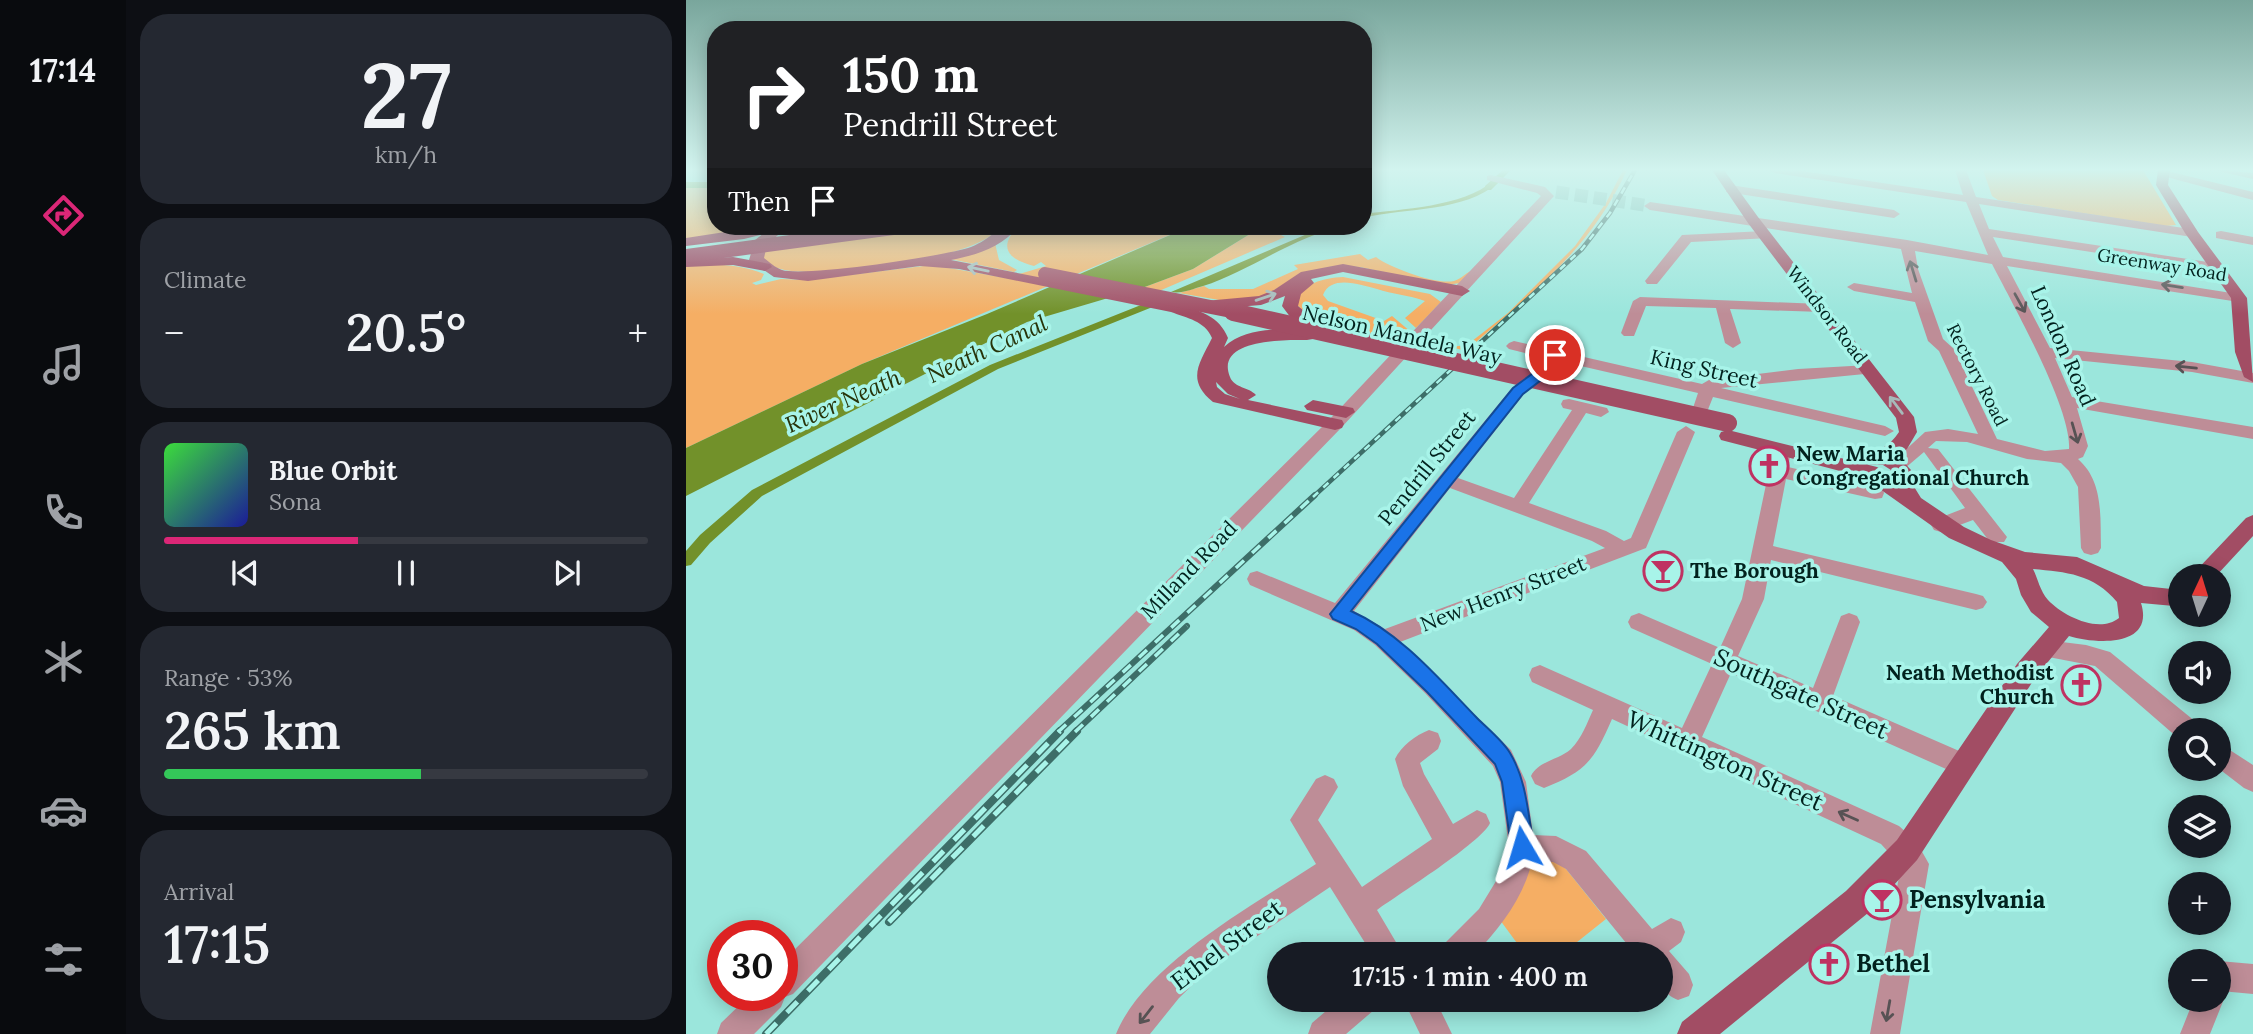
<!DOCTYPE html>
<html lang="en">
<head>
<meta charset="utf-8">
<style>
	:root { --surface:#171b24; --page:#242831; --text:#f1f3f6; --muted:#9ea1a6; --line:#363941; --accent:#db2777 }
	body { margin:0; font-family:Lora,serif; background:var(--page); color:var(--text); height:100vh; display:flex; flex-direction:column; font-size:26px; white-space:nowrap }
	* { box-sizing:border-box; margin:0 }
	p { font-size:23px; color:var(--muted) }
	.icon { flex:none; width:38px; height:38px; fill:none; stroke:currentColor; stroke-width:2; stroke-linecap:round; stroke-linejoin:round }
	.map { position:relative; flex:1; overflow:hidden }
	.side { display:flex; flex-direction:column; gap:14px; padding:14px; background:#0d0f14; width:560px }
	.side>* { flex:none }
	.hud { position:absolute; left:21px; top:21px; width:665px; height:214px; border-radius:28px; box-shadow:0 4px 18px #0003; background:#202124; color:#fff; overflow:hidden }
	.needle { width:46px; rotate:4deg }
	.tools { position:absolute; left:1482px; top:564px; display:grid; gap:14px }
	.tools a { display:grid; place-items:center; width:63px; height:63px; border-radius:50%; background:var(--surface); box-shadow:0 4px 18px #0003; font-size:35px }
	.speed { position:absolute; left:21px; top:920px; display:flex; gap:14px; font-size:35px; font-weight:700; text-align:center }
	.speed>* { display:grid; place-content:center; width:91px; height:91px; border-radius:50%; background:var(--surface); box-shadow:0 4px 18px #0003; line-height:1 }
	.speed .limit { border:10px solid #d22; background:#fff; color:#111 }
	.pin { position:absolute; display:grid; place-items:center; width:60px; height:60px; color:#fff; margin:-30px; border:4px solid #fff; border-radius:50%; box-shadow:0 2px 7px #0007 }
	.me { position:absolute; width:77px; margin:-38px; rotate:353deg; stroke-linejoin:round; filter:drop-shadow(0 0 5px #0008) }
	.turn { display:flex; align-items:center; gap:24px; height:147px; padding:0 21px; font-size:32px }
	.turn .icon { width:91px; height:91px; stroke-width:2.5 }
	.turn b { display:block; font-size:49px; line-height:60px }
	.then { display:flex; align-items:center; height:66px; padding:0 21px; background:#0003; gap:14px; font-size:26px }
	.big { font-size:52px; font-weight:600; line-height:1.1 }
	.side .widget { flex:1; display:flex; flex-direction:column; justify-content:center; gap:10px; min-width:0; padding:0 24px; border-radius:28px; background:var(--page) }
	.side .dial { align-items:center; gap:0 }
	.dial b { font-size:91px; line-height:1 }
	.song { display:flex; align-items:center; gap:21px }
	.cover { width:84px; height:84px; border-radius:10px; background:linear-gradient(135deg,hsl(120 70% 55%),hsl(240 70% 35%)) }
	.played { height:7px; border-radius:4px; background:linear-gradient(90deg,var(--accent) 40%,var(--line) 40%) }
	.keys { display:flex; justify-content:space-around; direction:ltr }
	.heat { display:flex; justify-content:space-between; align-items:center; font-size:38px; direction:ltr }
	.charge { height:10px; border-radius:5px; background:linear-gradient(90deg,#34c759 53%,var(--line) 0) }
	.trip { position:absolute; left:581px; top:942px; width:406px; height:70px; border-radius:35px; background:var(--surface); box-shadow:0 4px 18px #0003; font-weight:600; line-height:70px; text-align:center }
	main { display:flex; flex:1; min-height:0 }
	.tab-bar { display:flex; flex-direction:column; width:126px; justify-content:space-around; align-items:center; background:#090b0e; color:var(--muted) }
	.tab-bar .icon { width:49px; height:49px }
	.tab-bar .selected { color:var(--accent) }
	.tab-bar b { font-size:32px; color:var(--text) }
	.map>svg:first-child { display:block }
	.green { fill:#f5ae64 }
	.water { fill:#72912a }
	.lines { fill:none; stroke-linecap:round; stroke-linejoin:round }
	.canal { fill:#72912a; fill-rule:evenodd }
	.minor-tunnel { stroke:#7cbfb6; stroke-width:13; stroke-dasharray:13 6; stroke-linecap:butt }
	.minor { fill:#be8d97; fill-rule:evenodd }
	.major { fill:#a24d64; fill-rule:evenodd }
	.highway { fill:#963351; fill-rule:evenodd }
	.rail-far2-casing { stroke:#3d6e68; stroke-width:4.5 }
	.rail-far1-casing { stroke:#3d6e68; stroke-width:6 }
	.rail-casing { stroke:#3d6e68; stroke-width:8 }
	.rail-far2 { stroke:#a8f4e9; stroke-width:2.5; stroke-dasharray:7; stroke-linecap:butt }
	.rail-far1 { stroke:#a8f4e9; stroke-width:3.5; stroke-dasharray:11; stroke-linecap:butt }
	.rail { stroke:#a8f4e9; stroke-width:5; stroke-dasharray:15; stroke-linecap:butt }
	.major-bridge-far1 { stroke:#a24d64; stroke-width:14 }
	.major-bridge { stroke:#a24d64; stroke-width:18 }
	.highway-bridge { stroke:#963351; stroke-width:14 }
	.oneway { stroke:#a6baba }
	.oneway2 { stroke:#575254 }
	.route { fill:#1a73e8; stroke:#114b97; stroke-width:2 }
	.labels { text-anchor:middle; stroke-width:7; stroke-linejoin:round; paint-order:stroke }
	.far-street-label { font-size:18px; fill:#02221e; stroke:#a8f4e9 }
	.street-label { font-size:21px; fill:#02221e; stroke:#a8f4e9 }
	.poi-label { font-size:21px; font-weight:bold; fill:#02221e; stroke:#a8f4e9; text-anchor:start }
	.water-label { font-size:23px; font-style:italic; fill:#27340a; stroke:#a8f4e9 }
	.near-street-label { font-size:24px; fill:#02221e; stroke:#a8f4e9 }
	.near-poi-label { font-size:24px; font-weight:bold; fill:#02221e; stroke:#a8f4e9; text-anchor:start }
</style>
</head>
<body>
<main>
<nav class="tab-bar">
<b>17:14</b>
<svg class="icon selected" aria-label="directions" viewBox="0 0 24 24"><path d="M12 3l9 9-9 9-9-9zM9 14v-3h6M13 9l2 2-2 2"/></svg>
<svg class="icon" aria-label="music" viewBox="0 0 24 24"><path d="M9 18V5l10-2v13"/><circle cx="6" cy="18" r="3"/><circle cx="16" cy="16" r="3"/></svg>
<svg class="icon" aria-label="phone" viewBox="0 0 24 24"><path d="M5 4h4l2 5-3 2q2 4 5 5l2-3 5 2v4C11 20 4 13 5 4z"/></svg>
<svg class="icon" aria-label="climate" viewBox="0 0 24 24"><path d="M12 3v18M4 7l16 10M4 17L20 7"/></svg>
<svg class="icon" aria-label="car" viewBox="0 0 24 24"><path d="M5 17H2v-5l4-1 3-4h7l3 4 3 1v5h-3M9 17h6M6 11h13"/><circle cx="7" cy="17" r="2"/><circle cx="17" cy="17" r="2"/></svg>
<svg class="icon" aria-label="filters" viewBox="0 0 24 24"><path d="M4 7h16M4 17h16"/><circle cx="9" cy="7" r="2"/><circle cx="15" cy="17" r="2"/></svg>
</nav>
<section class="side">
<div class="widget dial"><b>27</b><p>km/h</p></div>
<div class="widget"><p>Climate</p>
<div class="heat"><a>−</a><b class="big">20.5°</b><a>+</a></div>
</div>
<div class="widget">
<div class="song"><i class="cover"></i><div><b>Blue Orbit</b><p>Sona</p></div></div>
<div class="played"></div>
<div class="keys"><svg class="icon" aria-label="previous" viewBox="0 0 24 24"><path d="M18 5L8 12l10 7zM5 5v14"/></svg><svg class="icon" aria-label="pause" viewBox="0 0 24 24"><path d="M8 5v14M16 5v14"/></svg><svg class="icon" aria-label="next" viewBox="0 0 24 24"><path d="M6 5l10 7-10 7zM19 5v14"/></svg></div>
</div>
<div class="widget"><p>Range · 53%</p><b class="big">265 km</b><div class="charge"></div></div>
<div class="widget"><p>Arrival</p><b class="big">17:15</b></div>
</section>
<div class="map">
<svg width="1567" height="1034" viewBox="0 0 1567 1034">
	<rect width="100%" height="100%" fill="#9be6dc"/>
	<path class="green" d="M937 170H941C903 252 845 293 780 351L765 347 781 345 822 313 889 246 920 203Z
		M1297 170H1457L1490 225 1480 226 1312 200 1306 196Z
		M30 187V226H85L0 240V188Z
		M237 226H319C306 236 292 244 276 249 243 261 127 279 95 269 87 267 82 263 77 258L76 250Z
		M332 226H505L176 364 0 448V266C28 264 51 263 78 274L75 280 66 283 70 285 95 279 121 280 246 265 320 278 360 266 355 262 348 266C323 259 311 249 332 226Z
		M577 226 599 237 473 291 456 288 507 269Z
		M309 243 313 260 331 270 328 272 264 259Z
		M674 254 682 260 690 257C704 268 751 285 768 281 775 279 781 272 787 270L775 283 758 285 674 267 648 266 617 273 578 296 539 301 493 293 518 286 523 289H567L612 269 608 265Z
		M657 277 744 294 755 302 730 328 719 318 739 301C723 295 706 294 691 289 675 285 645 274 637 295L642 301 698 321 706 316 725 332 718 342 625 318 609 303C615 283 638 278 657 277Z
		M840 855 864 856 880 869 920 919 876 954H839L814 920Z"/>
	<path class="water" d="M807 181 813 182C777 213 722 207 677 218V214C715 209 777 207 807 181Z
		M505 226H577L507 269 456 288 341 322 0 496V448L176 364 301 314Z
		M640 226H659C611 235 563 271 517 286 506 289 496 294 485 292Z"/>
	<g class="lines">
		<path class="canal" d="M817 170H825L805 190H799V186Z
			M0 182H30V188H0Z
			M475 297 479 298V302L312 369 76 496 24 543 5 565 0 566V551L14 535 66 490 304 365Z"/>
		<path class="minor-tunnel" d="M870 192 964 206"/>
		<path class="minor" d="M1083 170H1109L1277 195 1269 170H1280L1290 197 1511 230V236L1506 237 1293 204 1303 229 1535 264V270L1530 271 1307 237 1317 257 1558 295V301L1553 302 1321 266 1364 348 1506 362 1567 373V383L1506 372 1369 358 1386 397 1567 427V439L1391 408 1402 446 1397 457 1392 459C1418 482 1414 517 1415 548L1412 553 1405 555 1398 553 1395 548 1392 487 1383 471 1375 463 1341 459 1281 442 1250 441 1242 448 1252 449 1321 537 1318 542H1304L1287 520 1255 532 1248 530 1245 525 1248 520 1279 508 1238 452 1218 469H1206L1203 465 1239 432 1262 429 1292 434 1253 351 1242 341 1229 302 1168 291 1161 287 1168 283 1226 293 1215 249 964 210 958 206 964 202 1221 240 1302 255 1280 202 1089 173ZM1229 251 1306 264C1326 303 1386 409 1383 449L1359 451 1311 439 1268 349 1257 339 1232 269Z
			M1477 170 1567 192V200L1473 175V171Z
			M1534 170 1567 173V179L1536 172Z
			M805 175 859 187 868 196 655 428 107 994 99 997 95 1007 68 1034H31L35 1023 63 996H96V962L643 420 855 196 851 193 801 180V176Z
			M1044 185 1208 210 1214 214 1208 218 1040 192V186Z
			M1079 231 1084 232V238L1005 242 971 284H961L959 281 996 235Z
			M1535 231 1567 237V245L1530 238V232Z
			M954 297 1136 304 1143 308 1136 312 1044 309 1055 343 1047 348 1039 343 1030 308 960 306 948 336H938L935 333 947 301Z
			M828 341 1016 384 1023 380 1112 369 1183 365 1191 370 1189 373 1035 388 1199 426 1208 431 1199 436 1027 397 1021 412 1015 413 1007 408 1012 393 873 361 864 374 838 394 772 478 828 498 886 410 877 408 875 404 877 400 883 399 921 408 923 412 915 417 900 413 843 503 920 531 938 541 945 538 991 432 1000 426 1009 432 960 548 714 642 825 750 840 782 847 835 870 836 900 851 966 929 985 918 995 922 999 932 995 942 983 951 1003 974 1007 985 1003 996 992 1000C970 991 975 974 975 954H949L880 869 867 862 846 861C838 897 814 928 789 954H754L758 944 793 909 818 868 823 847 814 782 807 766 739 693 689 645 668 630 564 585 561 579 564 573 571 571 649 603 826 388 852 368 859 358 823 349 820 346 823 343ZM764 488 906 541 919 548 699 629 668 611Z
			M1095 450 1104 456 1102 467 1189 487 1196 488 1198 493 1196 498 1189 499 1100 479 1087 546 1290 594 1297 596 1301 602 1297 608 1290 610 1085 560 1078 599 1052 656 1127 688 1155 616 1163 613 1171 616 1174 622 1147 696 1287 757 1290 765 1287 773 1278 776 1269 773 1045 673 1016 737 1213 826 1230 841 1243 864 1214 1034H1184L1215 866 1195 844 926 719C908 760 901 771 858 788L849 784 845 776C852 761 873 760 885 749 896 738 901 723 907 710L846 682 843 675 846 668 854 665 996 728 1026 664 945 628 942 622 945 616 953 613 1034 648 1056 599 1086 456Z
			M1360 640 1400 645 1424 652 1510 722 1513 730H1494V738H1492L1409 666 1352 655 1349 649 1352 643Z
			M743 730 752 733 755 741 752 749 734 763 738 774 767 824 791 810 800 814 804 823C796 842 713 894 691 910L717 954H686L644 887 524 968 493 998 464 1034H430C458 964 568 905 630 864L604 820 630 779 639 775 648 779 652 787 632 820 676 887 746 839 717 786 709 759C715 746 730 735 743 730Z
			M1533 743 1567 765V792L1558 788 1532 768Z
			M1533 961 1567 964V994L1535 991 1538 999 1524 1034H1494L1508 999H1533Z
			M654 999H692L688 1010 660 1034H622L626 1023Z
			M717 999H749L766 1034H734Z"/>
		<path class="major" d="M1026 170H1038L1072 217 1228 417 1231 432 1221 449 1212 456 1225 470 1222 477 1235 498 1278 527 1305 540 1339 552 1391 557 1458 586 1494 590V604L1488 606 1455 603C1469 648 1409 644 1383 636L1349 678 1231 860 1182 913 1034 1034H991L996 1022 1160 891 1211 840 1331 664 1363 627 1345 612 1335 595 1330 579 1316 562 1263 538 1177 477 1035 440 1033 436 1035 432 1042 430 1191 467 1203 475 1205 470 1197 465 1179 464 1176 459 1179 454C1194 450 1204 446 1213 432L1210 418 1062 223ZM1347 569C1380 572 1408 574 1431 602L1433 618C1413 634 1377 616 1362 600 1354 591 1352 579 1347 569Z
			M1472 170H1484L1482 185 1512 232 1561 298 1567 382 1558 377 1549 352 1545 298 1499 233 1470 185Z
			M87 226H102L81 245 78 258C83 262 90 268 96 270 120 277 259 256 285 247 306 239 309 226 333 226 316 247 291 255 265 260L495 305C516 312 533 316 542 338L538 347C560 327 593 329 621 330L605 318 596 306 599 296 575 305 525 309 519 307 517 304 519 301 573 296 588 290 615 272 657 264 776 286 784 291 776 296 657 272 625 279 628 283 615 294 612 306 635 325 637 328 635 331 628 333 627 339 621 340C602 340 528 338 544 377 548 388 563 387 570 395L562 400 656 420 658 424 656 428 649 430 527 402C500 380 513 364 526 338 519 321 501 318 485 312L273 269 234 266 122 281 88 277 63 260 69 240ZM530 382 542 394 554 399 539 394 531 387Z
			M627 400 667 408 669 412 660 418 621 410 618 406Z
			M1567 515V536L1530 576H1505L1560 518Z"/>
		<path class="highway" d="M78 226H100L98 229 58 239 0 246V238Z
			M47 257 84 264 86 267 79 271 47 265 0 267V259Z"/>
		<g class="rail-far2-casing">
			<path id="rail-far2" d="M627 497 896 249 924 213 949 170"/>
		</g>
		<g class="rail-far1-casing">
			<path id="rail-far1" d="M372 732 629 495
				M389 732 501 626"/>
		</g>
		<g class="rail-casing">
			<path id="rail" d="M203 922 391 731
				M80 1034 374 731"/>
		</g>
		<use href="#rail-far2" class="rail-far2"/>
		<use href="#rail-far1" class="rail-far1"/>
		<use href="#rail" class="rail"/>
		<path class="major-bridge-far1" d="M359 274 555 313"/>
		<path class="major-bridge" d="M547 312 1042 423"/>
		<path class="highway-bridge" d="M0 256 222 226"/>
	</g>
	<defs><path id="oneway-shaft" d="M-6 0H5M1.5-3L5.5 0L1.5 3" fill="none" stroke-width="1.6" stroke-linecap="round" stroke-linejoin="round" transform="scale(1.75)"/></defs>
	<g class="oneway">
		<use href="#oneway-shaft" transform="translate(292 269) rotate(-168)"/>
		<use href="#oneway-shaft" transform="translate(580 297) rotate(-19)"/>
		<use href="#oneway-shaft" transform="translate(1210 405) rotate(-127)"/>
	</g>
	<g class="oneway2">
		<use href="#oneway-shaft" transform="translate(1227 271) rotate(-107)"/>
		<use href="#oneway-shaft" transform="translate(1486 286) rotate(-171)"/>
		<use href="#oneway-shaft" transform="translate(1334 303) rotate(61)"/>
		<use href="#oneway-shaft" transform="translate(1500 367) rotate(-174)"/>
		<use href="#oneway-shaft" transform="translate(1389 433) rotate(74)"/>
		<use href="#oneway-shaft" transform="translate(1162 816) rotate(-156)"/>
		<use href="#oneway-shaft" transform="translate(1202 1011) rotate(100)"/>
		<use href="#oneway-shaft" transform="translate(460 1015) rotate(128)"/>
	</g>
	<linearGradient id="sky" x2="0" y2="1"><stop stop-color="#79a69c"/><stop offset="0.54" stop-color="#d2f4ef"/><stop offset="1" stop-color="#d2f4ef" stop-opacity="0"/></linearGradient>
	<rect width="1567" height="314" fill="url(#sky)"/>
	<path class="route" d="M869 351 875 355 863 374 837 394 665 611C715 633 754 680 791 718 802 729 817 741 824 753 841 781 842 815 848 847L844 854 836 857 829 854 825 847 816 782 809 764 741 692 691 644 670 629 647 619 644 614 827 388 854 368 864 352Z"/>
	<defs>
		<g id="church-ring" transform="scale(2.0125)"><circle r="9.5" fill="#a8f4e9" stroke="#bf3262" stroke-width="1.5"/><path d="M-1.2-6h2.4v3.5h3.3v2.4h-3.3V6h-2.4V-.1h-3.3v-2.4h3.3Z" fill="#bf3262"/></g>
		<g id="bar-ring" transform="scale(2.0125)"><circle r="9.5" fill="#a8f4e9" stroke="#bf3262" stroke-width="1.5"/><path d="M-6-5H6L.8 .8V4.5H3.5V6h-7V4.5H-.8V.8Z" fill="#bf3262"/></g>
	</defs>
	<g fill-rule="evenodd">
		<use href="#church-ring" x="1083" y="466"/>
		<use href="#bar-ring" x="977" y="571"/>
		<use href="#church-ring" x="1395" y="685"/>
		<use href="#bar-ring" x="1196" y="900"/>
		<use href="#church-ring" x="1143" y="964"/>
	</g>
	<g class="labels">
		<g class="far-street-label">
			<text transform="translate(1476 265) rotate(9)" y="6">Greenway Road</text>
			<text transform="translate(1141 315) rotate(52)" y="6">Windsor Road</text>
			<text transform="translate(1291 375) rotate(63)" y="6">Rectory Road</text>
		</g>
		<g class="street-label">
			<text transform="translate(716 335) rotate(13)" y="7">Nelson Mandela Way</text>
			<text transform="translate(1377 346) rotate(66)" y="7">London Road</text>
			<text transform="translate(1018 369) rotate(13)" y="7">King Street</text>
			<text transform="translate(741 468) rotate(-51)" y="7">Pendrill Street</text>
			<text transform="translate(503 570) rotate(-46)" y="7">Milland Road</text>
			<text transform="translate(817 594) rotate(-21)" y="7">New Henry Street</text>
		</g>
		<g class="poi-label">
			<text x="1110" y="461">New Maria<tspan x="1110" dy="24">Congregational Church</tspan></text>
			<text x="1004" y="578">The Borough</text>
			<text x="1368" y="680" text-anchor="end">Neath Methodist<tspan x="1368" dy="24">Church</tspan></text>
		</g>
		<g class="water-label">
			<text transform="translate(301 349) rotate(-25)" y="8">Neath Canal</text>
			<text transform="translate(157 401) rotate(-24)" y="8">River Neath</text>
		</g>
		<g class="near-street-label">
			<text transform="translate(1115 694) rotate(24)" y="8">Southgate Street</text>
			<text transform="translate(1039 761) rotate(24)" y="8">Whittington Street</text>
			<text transform="translate(541 945) rotate(-37)" y="8">Ethel Street</text>
		</g>
		<g class="near-poi-label">
			<text x="1223" y="908">Pensylvania</text>
			<text x="1170" y="972">Bethel</text>
		</g>
	</g>
</svg>
<div class="tools">
<a><svg class="needle" viewBox="-14 -14 28 28"><path d="M0-13l5 13h-10z" fill="#e53935"/><path d="M0 13l5-13h-10z" fill="#9ea1a6"/></svg></a>
<a><svg class="icon" aria-label="sound" viewBox="0 0 24 24"><path d="M4 9h4l5-4v14l-5-4H4zM17 9q2 3 0 6"/></svg></a>
<a><svg class="icon" aria-label="search" viewBox="0 0 24 24"><circle cx="10" cy="10" r="6"/><path d="M15 15l6 6"/></svg></a>
<a><svg class="icon" aria-label="layers" viewBox="0 0 24 24"><path d="M12 4l9 5-9 5-9-5zM3 14l9 5 9-5"/></svg></a>
<a>+</a>
<a>−</a>
</div>
<div class="speed"><div class="limit">30</div></div>
<div class="pin" style="left:869px;top:355px;background:#d93025"><svg class="icon" aria-label="arrive" viewBox="0 0 24 24"><path d="M6 21V4h12l-3 4 3 4H6"/></svg></div>
<svg class="me" style="left:836px;top:847px" viewBox="-20 -20 40 40"><path d="M0-17L14 15 0 8-14 15z" fill="#1a73e8" stroke="#fff" stroke-width="4"/></svg>
<div class="trip">17:15 · 1 min · 400 m</div>
<div class="hud">
<div class="turn"><svg class="icon" aria-label="right" viewBox="0 0 24 24"><path d="M7 20v-9h11M14 6l5 5-5 5"/></svg><div><b>150 m</b>Pendrill Street</div></div>
<div class="then">Then<svg class="icon" aria-label="arrive" viewBox="0 0 24 24"><path d="M6 21V4h12l-3 4 3 4H6"/></svg></div>
</div>
</div>
</main>
</body>
</html>
